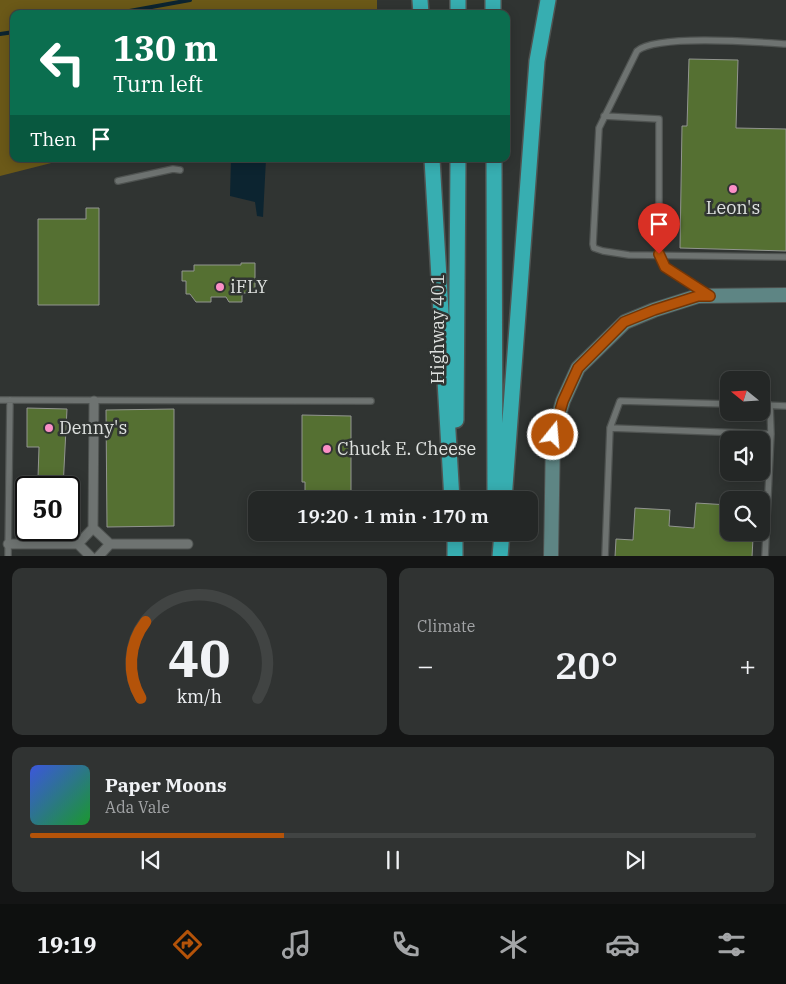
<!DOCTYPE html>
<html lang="en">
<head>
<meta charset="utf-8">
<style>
	:root { --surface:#242726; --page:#303332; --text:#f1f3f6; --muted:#a3a5a7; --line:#414443; --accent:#b45309 }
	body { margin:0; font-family:"IBM Plex Serif",serif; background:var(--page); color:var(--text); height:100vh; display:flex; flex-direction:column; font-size:19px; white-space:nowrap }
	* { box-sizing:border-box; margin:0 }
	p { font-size:16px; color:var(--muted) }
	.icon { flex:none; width:28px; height:28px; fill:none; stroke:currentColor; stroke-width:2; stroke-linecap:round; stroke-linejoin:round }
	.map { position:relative; height:556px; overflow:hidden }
	.sheet { display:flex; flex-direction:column; gap:12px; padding:12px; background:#141515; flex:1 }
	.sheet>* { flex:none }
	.guide { position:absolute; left:10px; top:10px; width:500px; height:152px; border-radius:10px; box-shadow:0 2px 12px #0003,0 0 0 1px var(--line); background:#0b6e4f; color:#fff; overflow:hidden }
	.needle { width:32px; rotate:288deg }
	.buttons { position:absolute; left:720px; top:371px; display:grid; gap:10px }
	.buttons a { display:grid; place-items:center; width:50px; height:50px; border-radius:10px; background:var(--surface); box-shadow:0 2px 12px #0003,0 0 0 1px var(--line); font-size:25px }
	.speed { position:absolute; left:15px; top:476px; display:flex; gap:10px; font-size:25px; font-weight:700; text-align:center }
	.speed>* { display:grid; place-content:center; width:65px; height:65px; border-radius:50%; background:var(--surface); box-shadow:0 2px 12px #0003,0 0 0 1px var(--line); line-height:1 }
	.speed .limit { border:2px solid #111; border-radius:8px; background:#fff; color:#111 }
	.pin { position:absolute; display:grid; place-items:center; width:42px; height:42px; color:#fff; margin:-51px -21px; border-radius:50% 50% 50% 0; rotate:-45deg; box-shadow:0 0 5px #0007 }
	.pin .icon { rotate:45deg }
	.me { position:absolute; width:55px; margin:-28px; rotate:17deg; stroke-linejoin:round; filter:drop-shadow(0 0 4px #0008) }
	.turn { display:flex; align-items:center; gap:18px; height:105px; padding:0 20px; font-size:22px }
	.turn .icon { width:65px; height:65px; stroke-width:2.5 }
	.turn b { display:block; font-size:35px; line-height:42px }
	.then { display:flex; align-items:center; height:48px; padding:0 20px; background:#0003; gap:10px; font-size:19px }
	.big { font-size:38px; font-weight:600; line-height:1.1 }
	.sheet .tile { flex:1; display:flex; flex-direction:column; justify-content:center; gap:8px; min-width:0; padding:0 18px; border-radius:10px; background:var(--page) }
	.sheet .dial { align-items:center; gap:0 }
	.dial svg { height:130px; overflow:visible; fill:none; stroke:var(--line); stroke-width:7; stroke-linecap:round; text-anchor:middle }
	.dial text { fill:var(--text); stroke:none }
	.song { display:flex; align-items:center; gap:15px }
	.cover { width:60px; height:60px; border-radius:8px; background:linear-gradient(135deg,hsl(230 70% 55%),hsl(130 70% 35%)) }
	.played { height:5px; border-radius:2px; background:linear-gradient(90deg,var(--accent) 35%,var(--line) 35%) }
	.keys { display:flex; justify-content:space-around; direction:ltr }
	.heat { display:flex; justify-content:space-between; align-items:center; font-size:28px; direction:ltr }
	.sheet .tiles { flex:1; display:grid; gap:12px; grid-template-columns:1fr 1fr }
	.tile:last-child { grid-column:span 2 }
	.trip { position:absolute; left:248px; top:491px; width:290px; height:50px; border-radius:10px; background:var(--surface); box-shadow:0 2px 12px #0003,0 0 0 1px var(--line); font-weight:600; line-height:50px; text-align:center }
	.tabs { display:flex; height:80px; justify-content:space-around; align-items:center; background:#0e100f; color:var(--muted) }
	.tabs .icon { width:35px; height:35px }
	.tabs .on { color:var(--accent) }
	.tabs b { font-size:22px; color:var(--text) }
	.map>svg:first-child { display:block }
	.green { fill:#6b5918 }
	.water { fill:#0c2430 }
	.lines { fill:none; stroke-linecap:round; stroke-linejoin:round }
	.stream { stroke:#0c2430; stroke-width:4 }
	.building { fill:#557032; stroke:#929590 }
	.service-casing { stroke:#4f5351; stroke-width:8 }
	.pedestrian-casing { stroke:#4f5351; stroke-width:11 }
	.secondary-casing { stroke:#4f5351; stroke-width:16 }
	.motorway-casing { stroke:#4f5351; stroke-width:18 }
	.service { stroke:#6e7371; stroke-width:5.5 }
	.pedestrian { stroke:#6e7371; stroke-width:9 }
	.secondary { stroke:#5e8584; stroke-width:14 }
	.motorway { stroke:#37aeb1; stroke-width:15 }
	.route-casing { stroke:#753606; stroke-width:12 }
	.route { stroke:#b45309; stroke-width:9 }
	.poi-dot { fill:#fb8fc6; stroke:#303432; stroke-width:2 }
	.labels { text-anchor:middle; stroke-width:5; stroke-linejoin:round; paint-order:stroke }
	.poi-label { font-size:18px; fill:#dee1df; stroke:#303432; text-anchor:start }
	.street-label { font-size:18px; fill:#dee1df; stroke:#303432 }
</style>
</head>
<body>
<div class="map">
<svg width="786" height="557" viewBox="0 0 786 557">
	<rect width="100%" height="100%" fill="#303432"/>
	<path class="green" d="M0 0H377V14H14V159H67L0 176Z"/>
	<path class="water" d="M231 159H266L263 217 257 216 255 202 230 196Z"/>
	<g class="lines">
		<path class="stream" d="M113 14 190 0
			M0 34 14 32"/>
	</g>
	<path class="building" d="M689 59 738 60 736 128 786 129V251L680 248 682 126H687Z
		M86 208H99V305H38V219H86Z
		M241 263H255V293H242V302H229L226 297H211V302H196L190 294H186V281H182V271H194V265H241Z
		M27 408 67 409 63 488H33V478H38L39 447H27Z
		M174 409V526L107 527 106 410Z
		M302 415 351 416V500H317V493H305V482H302Z
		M696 503 729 505V532H742V538H753L752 557H615L616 539 633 540 635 508 670 510 669 526 694 528Z"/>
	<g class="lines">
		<g class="service-casing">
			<path id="service" d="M786 44C757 42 657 34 637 51L599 128 593 244 594 248 603 251 629 255 786 257
				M604 116 659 119V254L665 267 703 292
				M118 181 173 169 180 170
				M0 400 371 401
				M761 405 786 406
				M610 428 771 434
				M8 557 10 400
				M605 557 610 428 620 401 729 404
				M765 557 771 434 770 405"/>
		</g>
		<g class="pedestrian-casing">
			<path id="pedestrian" d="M93 528 94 401
				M8 544H78
				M91 557 78 544 93 528 110 544H188
				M98 557 110 544"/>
		</g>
		<g class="secondary-casing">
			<path id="secondary" d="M551 557 553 435 563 401 578 368 625 322 654 310 698 296 786 295"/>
		</g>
		<g class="motorway-casing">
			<path id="motorway" d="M420 0 421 14
				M493 0V14
				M458 14V0
				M432 159 452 500
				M494 159 495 499
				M456 420 458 159
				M504 500 537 61 548 0
				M455 557V532
				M500 557 502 532"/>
		</g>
		<use href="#service" class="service"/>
		<use href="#pedestrian" class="pedestrian"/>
		<use href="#secondary" class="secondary"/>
		<use href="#motorway" class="motorway"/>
	</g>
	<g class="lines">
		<g class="route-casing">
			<path id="route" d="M553 435 563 401 578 368 624 322 654 310 698 296H710L665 267 659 254"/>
		</g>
		<use href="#route" class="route"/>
	</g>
	<g class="poi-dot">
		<circle cx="733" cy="189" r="5"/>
		<circle cx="220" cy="287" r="5"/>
		<circle cx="49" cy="428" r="5"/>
		<circle cx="327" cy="449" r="5"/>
	</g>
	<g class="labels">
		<g class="poi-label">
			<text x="733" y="214" text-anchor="middle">Leon's</text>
			<text x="230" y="293">iFLY</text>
			<text x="59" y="434">Denny's</text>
			<text x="337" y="455">Chuck E. Cheese</text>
		</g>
		<g class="street-label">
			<text transform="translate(438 329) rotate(-90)" y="6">Highway 401</text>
		</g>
	</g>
</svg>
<div class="buttons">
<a><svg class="needle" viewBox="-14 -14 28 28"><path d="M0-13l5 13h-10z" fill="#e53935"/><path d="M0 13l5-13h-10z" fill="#a3a5a7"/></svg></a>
<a><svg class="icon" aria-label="sound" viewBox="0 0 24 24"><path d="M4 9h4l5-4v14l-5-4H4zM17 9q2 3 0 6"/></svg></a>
<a><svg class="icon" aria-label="search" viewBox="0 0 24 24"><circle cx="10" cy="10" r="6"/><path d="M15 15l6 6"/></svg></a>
</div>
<div class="speed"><div class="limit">50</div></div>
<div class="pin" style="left:659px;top:254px;background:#d93025"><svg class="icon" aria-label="arrive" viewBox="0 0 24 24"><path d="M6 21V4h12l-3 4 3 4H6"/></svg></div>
<svg class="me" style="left:553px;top:435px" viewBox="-20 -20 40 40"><circle r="17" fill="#b45309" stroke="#fff" stroke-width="3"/><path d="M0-11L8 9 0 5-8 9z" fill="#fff"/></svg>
<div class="trip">19:20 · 1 min · 170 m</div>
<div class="guide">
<div class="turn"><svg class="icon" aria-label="left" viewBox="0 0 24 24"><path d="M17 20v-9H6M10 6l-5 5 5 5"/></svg><div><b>130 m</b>Turn left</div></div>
<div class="then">Then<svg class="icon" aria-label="arrive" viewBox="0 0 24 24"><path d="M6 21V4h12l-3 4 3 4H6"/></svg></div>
</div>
</div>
<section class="sheet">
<div class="tiles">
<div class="tile dial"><svg viewBox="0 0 100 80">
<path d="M14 69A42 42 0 1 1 86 69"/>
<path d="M14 69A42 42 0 0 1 17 22" stroke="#b45309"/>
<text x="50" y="56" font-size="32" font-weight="700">40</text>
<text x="50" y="72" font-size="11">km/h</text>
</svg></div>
<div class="tile"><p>Climate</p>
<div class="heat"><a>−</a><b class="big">20°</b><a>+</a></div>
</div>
<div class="tile">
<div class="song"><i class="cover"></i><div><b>Paper Moons</b><p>Ada Vale</p></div></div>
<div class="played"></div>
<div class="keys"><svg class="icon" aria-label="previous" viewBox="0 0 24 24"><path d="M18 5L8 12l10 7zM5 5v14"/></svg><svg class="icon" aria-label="pause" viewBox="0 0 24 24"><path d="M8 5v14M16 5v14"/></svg><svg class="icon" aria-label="next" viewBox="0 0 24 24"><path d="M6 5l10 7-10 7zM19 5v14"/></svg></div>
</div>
</div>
</section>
<nav class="tabs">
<b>19:19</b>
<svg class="icon on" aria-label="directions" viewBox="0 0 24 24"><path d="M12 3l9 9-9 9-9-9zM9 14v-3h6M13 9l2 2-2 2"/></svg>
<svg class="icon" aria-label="music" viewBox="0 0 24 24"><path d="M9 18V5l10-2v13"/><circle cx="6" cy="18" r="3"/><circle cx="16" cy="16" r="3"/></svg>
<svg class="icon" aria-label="phone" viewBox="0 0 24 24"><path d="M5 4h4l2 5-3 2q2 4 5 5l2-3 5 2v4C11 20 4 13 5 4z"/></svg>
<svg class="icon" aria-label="climate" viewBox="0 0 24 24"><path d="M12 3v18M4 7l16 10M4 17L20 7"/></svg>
<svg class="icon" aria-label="car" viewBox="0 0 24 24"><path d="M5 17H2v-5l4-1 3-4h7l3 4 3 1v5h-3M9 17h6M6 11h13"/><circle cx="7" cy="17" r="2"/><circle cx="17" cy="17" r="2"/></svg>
<svg class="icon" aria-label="filters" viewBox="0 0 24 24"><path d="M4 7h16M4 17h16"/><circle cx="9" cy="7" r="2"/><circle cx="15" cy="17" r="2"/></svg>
</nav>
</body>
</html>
